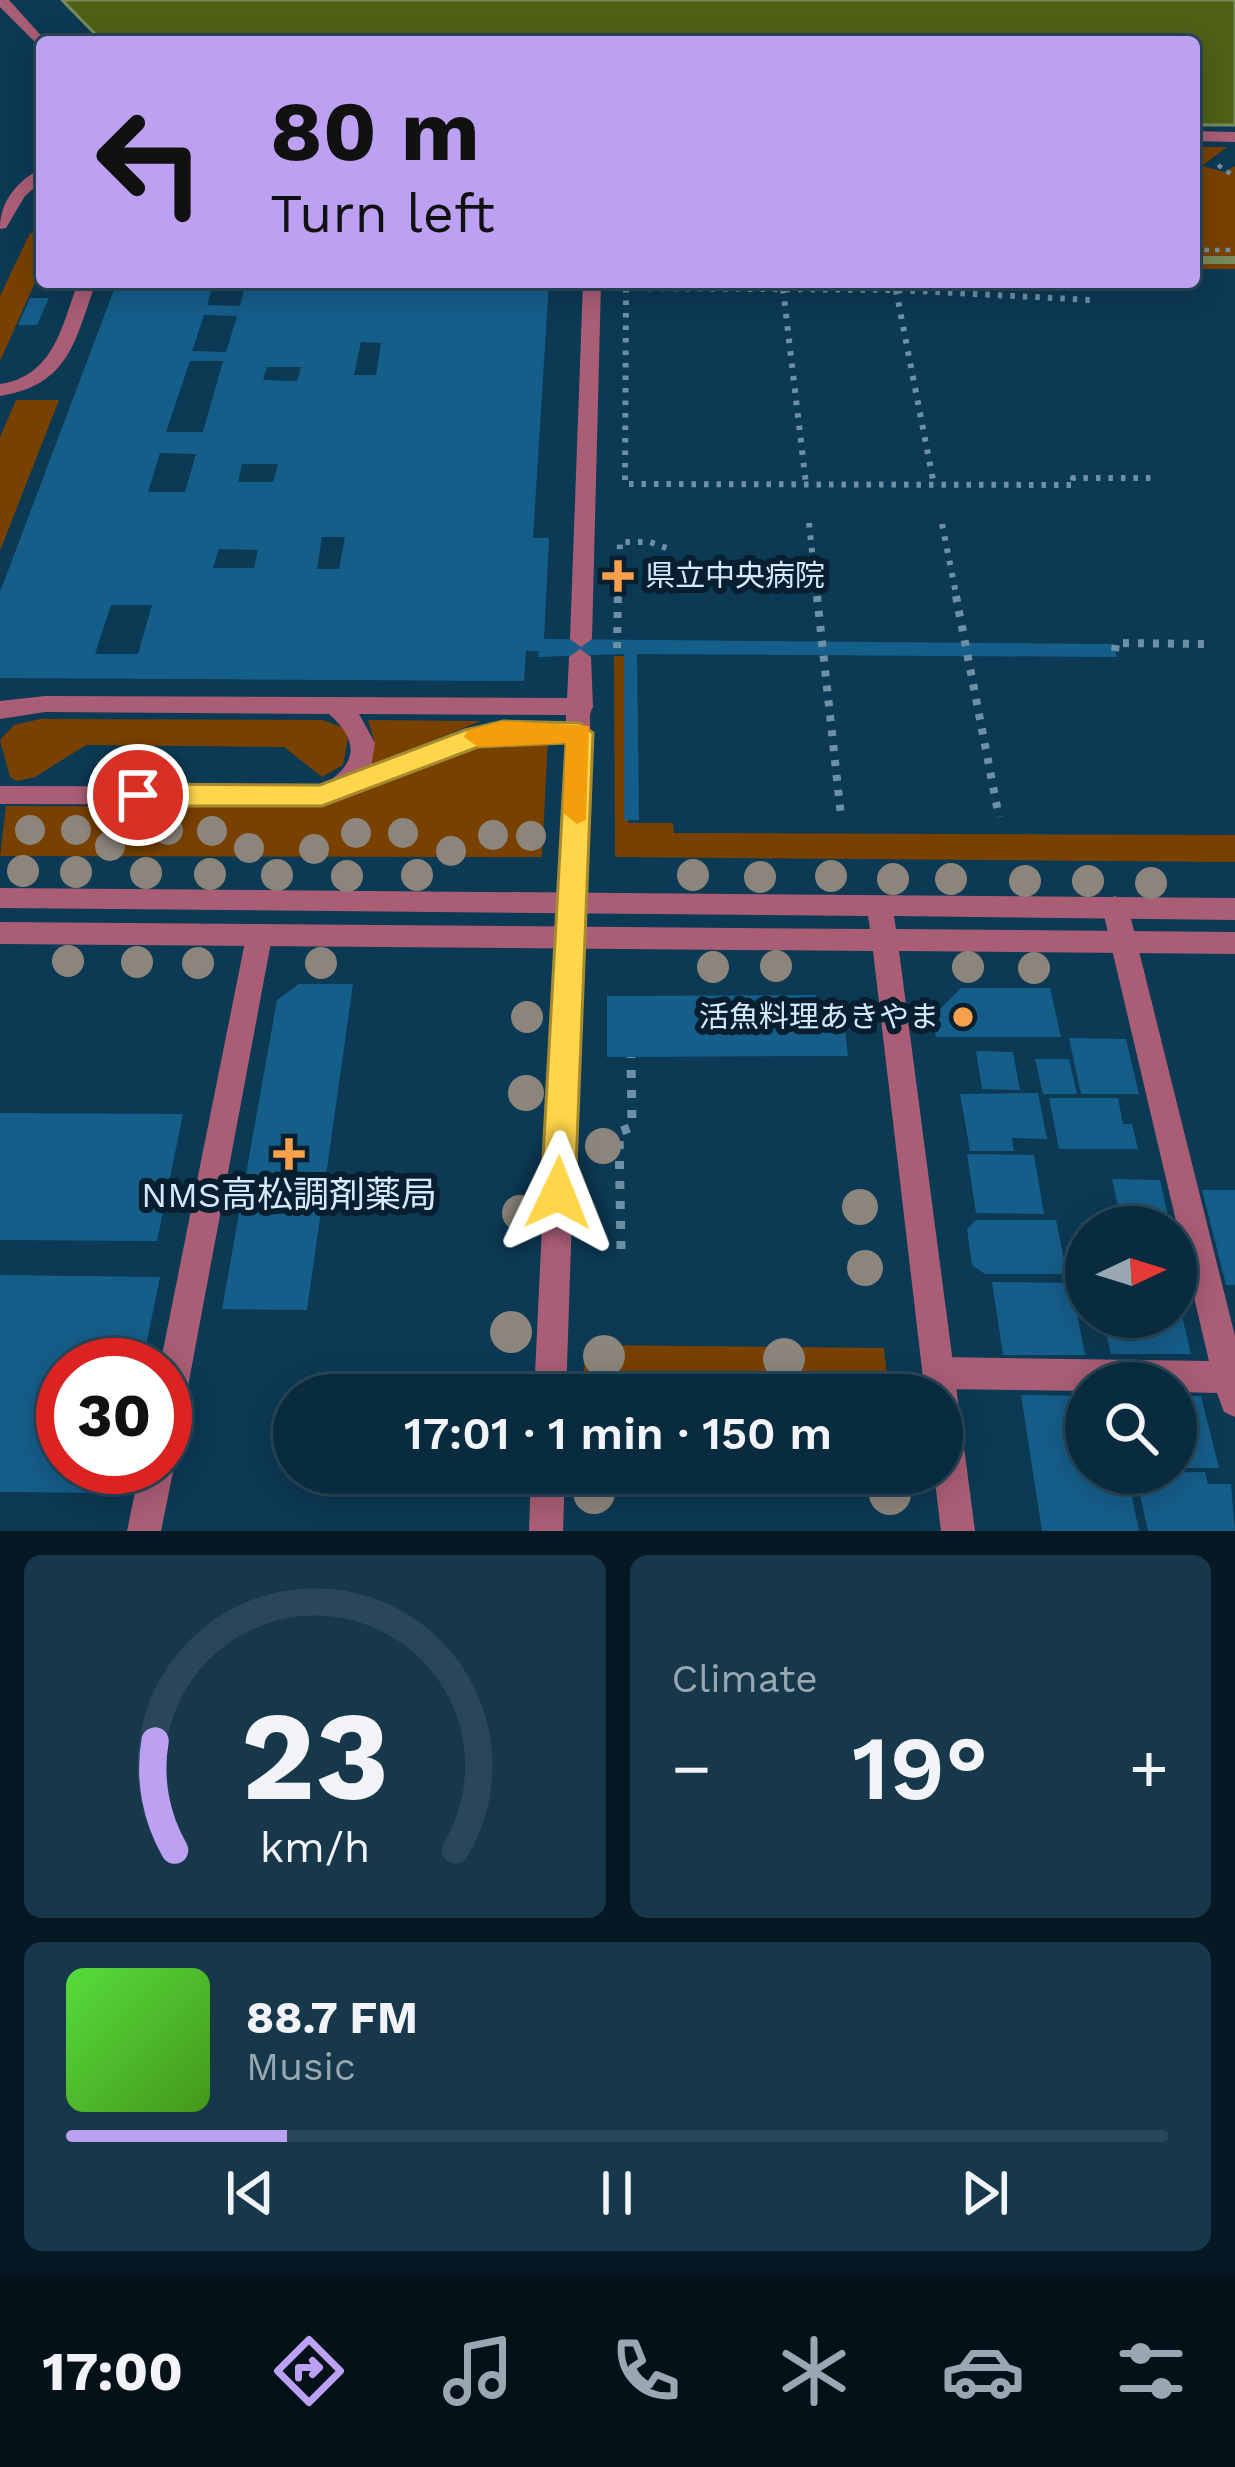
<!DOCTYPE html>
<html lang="en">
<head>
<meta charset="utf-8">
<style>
	:root { --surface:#092b3f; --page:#17374a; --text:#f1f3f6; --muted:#99a7b0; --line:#294759; --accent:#bca0f2 }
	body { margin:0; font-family:"Work Sans","Noto Sans JP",sans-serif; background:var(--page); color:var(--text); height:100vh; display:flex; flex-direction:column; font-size:45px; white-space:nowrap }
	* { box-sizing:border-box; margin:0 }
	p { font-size:39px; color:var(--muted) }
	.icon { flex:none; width:66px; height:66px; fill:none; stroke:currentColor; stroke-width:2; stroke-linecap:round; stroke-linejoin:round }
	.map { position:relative; height:1531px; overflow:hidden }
	.drawer { display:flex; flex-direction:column; gap:24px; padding:24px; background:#051823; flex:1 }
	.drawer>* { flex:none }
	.top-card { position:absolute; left:36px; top:36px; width:1164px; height:252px; border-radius:12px; box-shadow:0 6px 30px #0003,0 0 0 3px var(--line); background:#bca0f2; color:#111; overflow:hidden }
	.needle { width:78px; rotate:86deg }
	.fabs { position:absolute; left:1065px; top:1206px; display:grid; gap:24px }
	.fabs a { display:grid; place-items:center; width:132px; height:132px; border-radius:50%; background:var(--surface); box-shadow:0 6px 30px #0003,0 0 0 3px var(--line); font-size:60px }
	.speed { position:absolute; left:36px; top:1338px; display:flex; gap:24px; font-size:60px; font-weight:700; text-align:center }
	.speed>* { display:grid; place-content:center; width:156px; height:156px; border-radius:50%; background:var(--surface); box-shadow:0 6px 30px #0003,0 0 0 3px var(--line); line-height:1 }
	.speed .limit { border:18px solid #d22; background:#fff; color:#111 }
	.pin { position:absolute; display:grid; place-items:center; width:102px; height:102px; color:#fff; margin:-51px; border:6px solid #fff; border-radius:50%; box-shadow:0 3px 12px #0007 }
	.me { position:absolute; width:132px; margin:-66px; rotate:2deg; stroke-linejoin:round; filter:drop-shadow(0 0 9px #0008) }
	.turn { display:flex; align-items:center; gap:42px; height:252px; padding:0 36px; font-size:54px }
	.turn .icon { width:156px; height:156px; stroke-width:2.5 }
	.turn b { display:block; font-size:84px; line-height:102px }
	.big { font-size:90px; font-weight:600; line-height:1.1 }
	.drawer .widget { flex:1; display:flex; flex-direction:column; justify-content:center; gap:18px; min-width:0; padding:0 42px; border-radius:18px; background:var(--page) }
	.drawer .dial { align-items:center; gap:0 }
	.dial svg { height:312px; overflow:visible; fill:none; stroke:var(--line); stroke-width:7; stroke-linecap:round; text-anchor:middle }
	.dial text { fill:var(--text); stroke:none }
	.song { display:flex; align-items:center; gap:36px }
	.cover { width:144px; height:144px; border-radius:18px; background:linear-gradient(135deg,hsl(110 70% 55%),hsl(100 70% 35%)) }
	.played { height:12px; border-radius:6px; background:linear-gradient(90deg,var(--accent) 20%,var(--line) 20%) }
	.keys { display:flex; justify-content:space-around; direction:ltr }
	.heat { display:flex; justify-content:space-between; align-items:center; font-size:66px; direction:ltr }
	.drawer .tiles { flex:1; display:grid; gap:24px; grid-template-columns:1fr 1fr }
	.widget:last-child { grid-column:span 2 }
	.trip { position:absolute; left:273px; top:1374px; width:690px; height:120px; border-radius:60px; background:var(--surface); box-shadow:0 6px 30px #0003,0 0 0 3px var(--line); font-weight:600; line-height:120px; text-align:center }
	.tabs { display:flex; height:192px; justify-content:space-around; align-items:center; background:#041119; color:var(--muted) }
	.tabs .icon { width:84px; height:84px }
	.tabs .selected { color:var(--accent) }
	.tabs b { font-size:54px; color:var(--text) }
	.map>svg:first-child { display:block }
	.green { fill:#784100 }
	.water { fill:#506016; stroke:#78895b; stroke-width:3 }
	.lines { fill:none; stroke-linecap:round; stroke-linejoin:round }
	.stream { stroke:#78895b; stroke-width:8 }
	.building { fill:#155e8a; fill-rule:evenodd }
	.path-far3 { stroke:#6e90a6; stroke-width:4.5; stroke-dasharray:4.5 6; stroke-linecap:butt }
	.path-far2 { stroke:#6e90a6; stroke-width:6; stroke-dasharray:4.5 8; stroke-linecap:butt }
	.path-far1 { stroke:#6e90a6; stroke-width:8; stroke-dasharray:6 9; stroke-linecap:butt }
	.path { stroke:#6e90a6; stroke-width:9; stroke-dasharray:8 12; stroke-linecap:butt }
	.service { fill:#a95e75; fill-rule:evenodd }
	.minor { fill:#a95e75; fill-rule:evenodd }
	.tertiary { fill:#a95e75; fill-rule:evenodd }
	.tree { fill:#8c857b }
	.route { fill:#ffd54a; stroke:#a68a30; stroke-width:3 }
	.slow { fill:#f59e0b }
	.poi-dot { fill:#f9a04c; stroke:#071f2f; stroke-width:4.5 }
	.labels { text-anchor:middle; stroke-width:12; stroke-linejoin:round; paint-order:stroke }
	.poi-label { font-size:30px; fill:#d4eafc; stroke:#071f2f; text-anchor:start }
	.near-poi-label { font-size:36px; fill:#d4eafc; stroke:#071f2f }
</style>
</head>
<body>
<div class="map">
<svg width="1235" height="1531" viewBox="0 0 1235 1531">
	<rect width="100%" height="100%" fill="#0c3954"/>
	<path class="green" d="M1194 147H1227L1202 166 1225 172 1235 166V269H1194Z
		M30 233H42V267L0 361V296Z
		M16 400H59L0 551V437Z
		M614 656H627L628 823H673L674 833 1235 835V862L615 857Z
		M40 719 323 720 344 728 348 738 343 765 322 777 284 747 86 745 35 777 17 781 10 777 0 740 14 725Z
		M368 720 481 721 370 766 374 740Z
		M496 738H548L542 857 0 856 6 806 313 807Z
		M585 1345 884 1348 889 1395H583Z"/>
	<path class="water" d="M62 0H1235V125H1194V42H103Z"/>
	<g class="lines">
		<path class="stream" d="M1194 260H1235"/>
	</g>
	<path class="building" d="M117 282H214L207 305 240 306 246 282H549L533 538H549L544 639 1113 644 1117 657 637 654 639 820H624V654L538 657 539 651H526L524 681 0 678V592ZM204 315 237 316 226 352 192 351ZM361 342 381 343 376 375H354ZM190 361H223L203 432H166ZM267 367H301L297 381 263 380ZM160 453 196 454 185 492H148ZM242 464H278L273 482H238ZM322 537H345L339 569H317ZM219 549 258 550 254 568H213ZM111 605H152L138 654H95Z
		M30 298H49L37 325H18Z
		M299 984H353L307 1310 222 1309 277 1000Z
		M961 988H1050L1061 1037H936L932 1017Z
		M816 995 818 1013H843L848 1056 607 1057V996Z
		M1069 1038 1126 1039 1139 1094H1081Z
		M976 1051 1013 1052 1020 1090 982 1089Z
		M1035 1059H1069L1077 1094H1043Z
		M1038 1093 1047 1139 1012 1138 1014 1151H970L960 1094Z
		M1049 1098H1118L1123 1124H1132L1138 1149H1059Z
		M0 1113 183 1114 157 1241 0 1240Z
		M967 1154 1034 1155 1044 1214 976 1213Z
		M1112 1179 1160 1180 1168 1216H1120Z
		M1202 1190H1235V1285H1226Z
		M976 1220H1056L1067 1274H985L972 1265 967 1229Z
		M1173 1221 1175 1227H1082L1081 1222Z
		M0 1275 160 1277 142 1365H63V1467H121L116 1493 0 1492Z
		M992 1282 1071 1283 1085 1355H1003Z
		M1182 1316 1191 1354H1111L1102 1317Z
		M1021 1395 1086 1396V1473H1127L1139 1531H1042Z
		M1176 1396H1201L1219 1468H1176Z
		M1205 1472 1208 1484H1231L1235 1531H1148L1135 1473Z"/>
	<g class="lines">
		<path class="path-far3" d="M1218 165 1235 177
			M1194 250H1235"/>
		<path class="path-far2" d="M623 288 896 290 1092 300
			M626 288 625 484 1074 485 1073 478H1152
			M783 289 806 484
			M896 290 934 485
			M809 523 817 599
			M942 524 957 599
			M618 599 620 542H650L672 550"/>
		<path class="path-far1" d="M817 596 841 816
			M956 596 999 817
			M617 648 618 596
			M1115 651 1116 643 1208 644"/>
		<path class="path" d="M621 1249 619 1132 632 1127 631 1057"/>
		<path class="service" d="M1115 896 1124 900 1128 907 1235 1336V1417L1224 1412 1217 1393 1176 1392V1383H1086V1391L940 1389 929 1384 924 1373 929 1362 940 1357 1209 1361 1102 907 1106 900Z"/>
		<path class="minor" d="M78 282H96C75 340 70 385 0 396V384C54 376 62 326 78 282Z
			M583 282H601L592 639 581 647 570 639Z
			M580 649 591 657 593 707C586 718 594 730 588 739L566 1395H534L565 741 504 740 478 746 322 805 0 804V786L319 787C356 767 362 743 329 714L45 712 0 719V701L45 696 567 698 569 657ZM359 714 566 715V724L504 722 466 732 371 767 375 743Z
			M259 926 268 929 272 937 181 1424 177 1436 165 1440V1365H160L246 937 250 929Z
			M165 1454 174 1467 161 1531H127L140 1467H165Z
			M531 1473H565L563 1531H529Z"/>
		<path class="tertiary" d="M0 0H9L47 42H42V49L0 7Z
			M1194 131 1235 132V142L1194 141Z
			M42 168V181L25 196 6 228 0 229C0 201 17 181 42 168Z
			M0 888 1235 898V920L894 916 896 929 1235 932V954L899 951 975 1531H941L934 1473H942V1395H925L873 951 0 944V922L870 929 868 916 0 908Z"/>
	</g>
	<g class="tree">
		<circle cx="30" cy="830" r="15"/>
		<circle cx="76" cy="830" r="15"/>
		<circle cx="168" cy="830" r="15"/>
		<circle cx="212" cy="831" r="15"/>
		<circle cx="356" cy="833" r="15"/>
		<circle cx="403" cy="833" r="15"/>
		<circle cx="493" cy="835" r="15"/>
		<circle cx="531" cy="836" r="15"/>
		<circle cx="110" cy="846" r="15"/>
		<circle cx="249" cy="848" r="15"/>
		<circle cx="314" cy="849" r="15"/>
		<circle cx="451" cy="851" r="15"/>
		<circle cx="23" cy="871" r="16"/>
		<circle cx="76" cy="872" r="16"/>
		<circle cx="146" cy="873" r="16"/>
		<circle cx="210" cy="874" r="16"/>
		<circle cx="277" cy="875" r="16"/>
		<circle cx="417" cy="875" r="16"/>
		<circle cx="693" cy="875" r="16"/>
		<circle cx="347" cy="876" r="16"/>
		<circle cx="831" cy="876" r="16"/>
		<circle cx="760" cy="877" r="16"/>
		<circle cx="893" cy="879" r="16"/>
		<circle cx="951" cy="879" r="16"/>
		<circle cx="1025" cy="881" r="16"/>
		<circle cx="1088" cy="881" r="16"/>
		<circle cx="1151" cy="883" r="16"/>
		<circle cx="68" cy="961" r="16"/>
		<circle cx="137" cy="962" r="16"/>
		<circle cx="198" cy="963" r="16"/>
		<circle cx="321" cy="963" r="16"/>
		<circle cx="776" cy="966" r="16"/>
		<circle cx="713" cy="967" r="16"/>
		<circle cx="968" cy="967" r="16"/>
		<circle cx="1034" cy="968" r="16"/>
		<circle cx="527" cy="1017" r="16"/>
		<circle cx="526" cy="1093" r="18"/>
		<circle cx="603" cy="1146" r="18"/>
		<circle cx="860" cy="1207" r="18"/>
		<circle cx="520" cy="1213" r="18"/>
		<circle cx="865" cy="1268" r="18"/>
		<circle cx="511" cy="1332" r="21"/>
		<circle cx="604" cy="1356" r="21"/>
		<circle cx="784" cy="1359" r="21"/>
		<circle cx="594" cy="1493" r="21"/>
		<circle cx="890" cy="1494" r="21"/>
	</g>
	<path class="route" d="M503 721 580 723 593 733 575 1193 570 1204 558 1208 546 1204 541 1193 566 743 478 747 322 806H138L124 795 138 784 320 785 465 730Z"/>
	<path class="slow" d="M503 721 589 726 586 820 577 824 563 813 566 743 478 747 464 737 468 730Z"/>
	<g class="poi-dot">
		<path d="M612 558h12v12h12v12h-12v12h-12v-12h-12v-12h12z"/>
		<circle cx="963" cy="1017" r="12"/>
		<path d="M283 1136h12v12h12v12h-12v12h-12v-12h-12v-12h12z"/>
	</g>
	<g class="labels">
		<g class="poi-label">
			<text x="645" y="586">県立中央病院</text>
			<text x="939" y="1027" text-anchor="end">活魚料理あきやま</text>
		</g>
		<g class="near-poi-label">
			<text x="289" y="1207">NMS高松調剤薬局</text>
		</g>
	</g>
</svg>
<div class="fabs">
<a><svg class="needle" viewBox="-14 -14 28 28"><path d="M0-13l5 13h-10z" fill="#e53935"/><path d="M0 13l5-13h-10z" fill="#99a7b0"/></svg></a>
<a><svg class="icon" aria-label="search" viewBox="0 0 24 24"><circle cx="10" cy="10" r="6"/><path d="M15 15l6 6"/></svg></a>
</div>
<div class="speed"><div class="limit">30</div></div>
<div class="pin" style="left:138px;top:795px;background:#d93025"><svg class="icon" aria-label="arrive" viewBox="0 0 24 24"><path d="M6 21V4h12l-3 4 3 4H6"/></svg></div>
<svg class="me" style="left:558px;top:1193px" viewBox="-20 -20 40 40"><path d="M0-17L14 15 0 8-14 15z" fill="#ffd54a" stroke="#fff" stroke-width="4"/></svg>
<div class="trip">17:01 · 1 min · 150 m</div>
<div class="top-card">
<div class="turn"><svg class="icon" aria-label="left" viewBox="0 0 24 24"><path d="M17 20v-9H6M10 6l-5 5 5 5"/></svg><div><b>80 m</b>Turn left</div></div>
</div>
</div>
<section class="drawer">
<div class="tiles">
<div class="widget dial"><svg viewBox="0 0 100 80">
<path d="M14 69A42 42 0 1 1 86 69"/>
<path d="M14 69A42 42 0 0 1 9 41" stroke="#bca0f2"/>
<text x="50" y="56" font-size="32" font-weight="700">23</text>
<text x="50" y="72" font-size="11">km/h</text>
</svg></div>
<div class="widget"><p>Climate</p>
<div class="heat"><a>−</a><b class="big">19°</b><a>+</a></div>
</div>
<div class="widget">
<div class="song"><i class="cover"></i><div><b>88.7 FM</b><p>Music</p></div></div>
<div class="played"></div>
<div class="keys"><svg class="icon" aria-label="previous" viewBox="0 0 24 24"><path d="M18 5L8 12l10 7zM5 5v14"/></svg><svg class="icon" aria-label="pause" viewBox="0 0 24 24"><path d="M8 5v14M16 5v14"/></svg><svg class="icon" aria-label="next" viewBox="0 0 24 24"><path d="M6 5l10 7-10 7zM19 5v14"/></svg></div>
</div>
</div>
</section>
<nav class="tabs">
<b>17:00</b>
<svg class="icon selected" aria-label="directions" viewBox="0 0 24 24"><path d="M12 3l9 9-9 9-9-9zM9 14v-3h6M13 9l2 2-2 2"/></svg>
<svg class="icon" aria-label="music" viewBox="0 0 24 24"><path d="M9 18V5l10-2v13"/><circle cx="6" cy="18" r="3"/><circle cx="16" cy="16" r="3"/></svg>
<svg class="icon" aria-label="phone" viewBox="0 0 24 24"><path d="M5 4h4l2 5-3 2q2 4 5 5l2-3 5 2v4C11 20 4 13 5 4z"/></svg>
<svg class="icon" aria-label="climate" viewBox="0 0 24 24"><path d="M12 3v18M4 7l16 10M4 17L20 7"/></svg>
<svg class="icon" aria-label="car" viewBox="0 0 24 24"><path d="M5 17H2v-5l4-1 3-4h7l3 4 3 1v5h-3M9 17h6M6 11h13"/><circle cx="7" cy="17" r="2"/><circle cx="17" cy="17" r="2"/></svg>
<svg class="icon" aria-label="filters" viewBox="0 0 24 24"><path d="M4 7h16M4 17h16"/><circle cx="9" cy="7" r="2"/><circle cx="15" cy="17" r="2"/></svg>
</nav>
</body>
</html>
